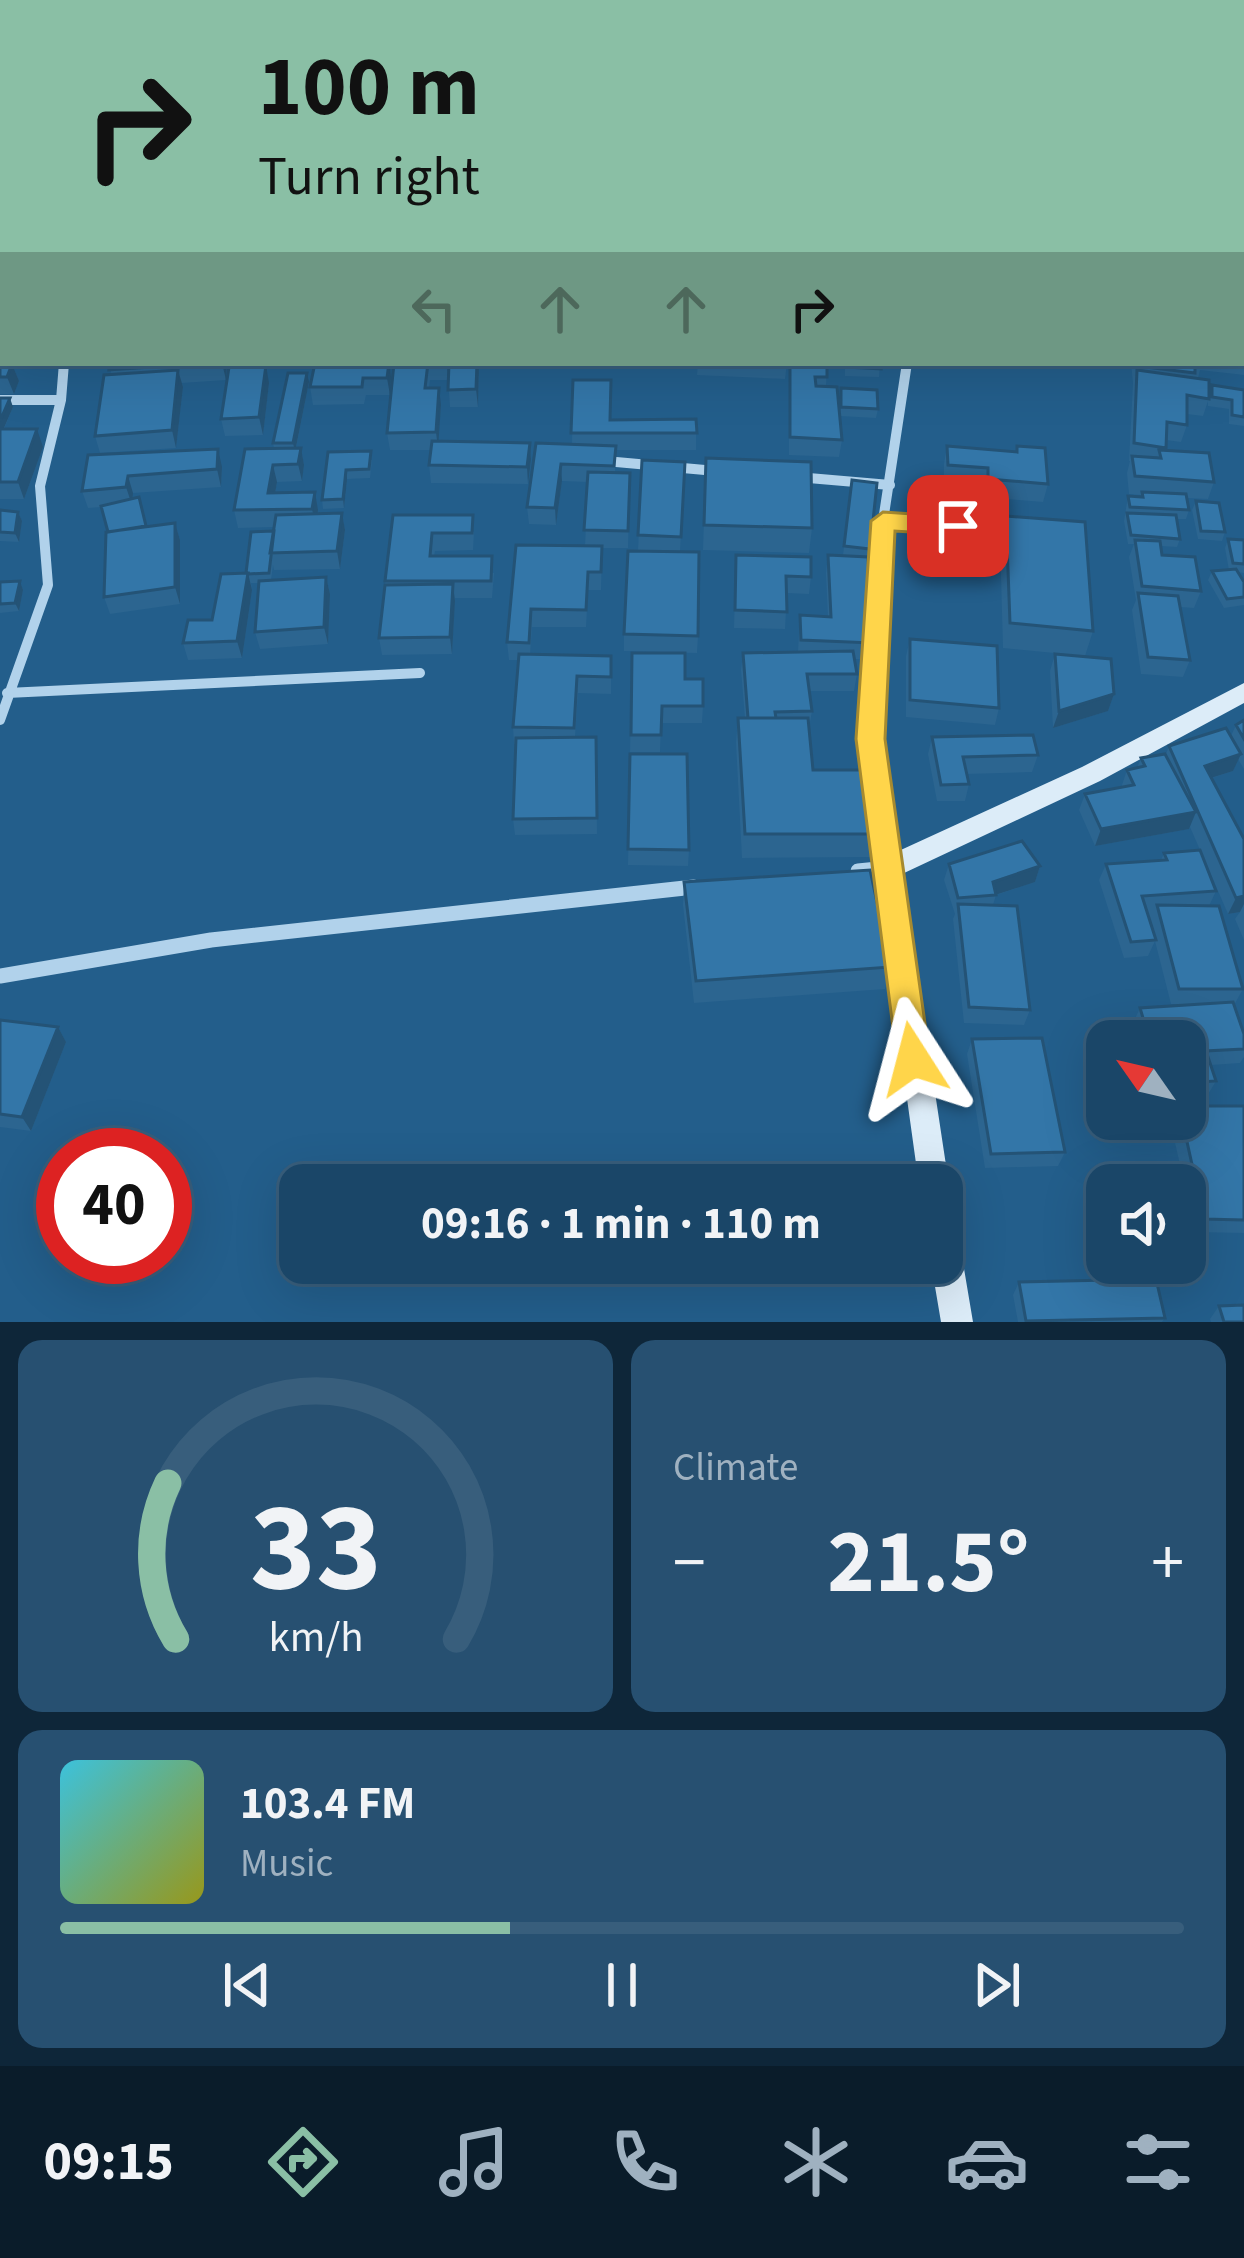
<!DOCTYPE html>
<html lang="en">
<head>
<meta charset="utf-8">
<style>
	:root { --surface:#1a4668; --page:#275071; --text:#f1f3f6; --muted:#9fb1c0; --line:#385e7c; --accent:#8abfa5 }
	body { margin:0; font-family:"Source Sans 3",sans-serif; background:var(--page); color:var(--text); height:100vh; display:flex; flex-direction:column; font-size:45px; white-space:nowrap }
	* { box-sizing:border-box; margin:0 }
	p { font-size:39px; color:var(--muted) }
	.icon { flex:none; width:66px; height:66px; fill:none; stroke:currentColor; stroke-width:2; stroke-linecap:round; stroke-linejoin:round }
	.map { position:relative; height:1322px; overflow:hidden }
	.sheet { display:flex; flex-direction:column; gap:18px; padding:18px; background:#0e2639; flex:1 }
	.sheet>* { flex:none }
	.hud { position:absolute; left:0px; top:0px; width:1245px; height:366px; box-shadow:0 12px 48px #0002,0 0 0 3px var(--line); background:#8abfa5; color:#111; overflow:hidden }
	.needle { width:78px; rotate:304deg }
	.fabs { position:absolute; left:1086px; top:1020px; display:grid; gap:24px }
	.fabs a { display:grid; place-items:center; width:120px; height:120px; border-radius:24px; background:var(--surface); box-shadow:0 12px 48px #0002,0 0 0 3px var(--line); font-size:60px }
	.speed { position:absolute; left:36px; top:1128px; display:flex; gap:24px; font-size:60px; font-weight:700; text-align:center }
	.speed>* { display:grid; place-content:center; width:156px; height:156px; border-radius:50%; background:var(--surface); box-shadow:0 12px 48px #0002,0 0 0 3px var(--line); line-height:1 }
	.speed .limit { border:18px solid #d22; background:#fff; color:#111 }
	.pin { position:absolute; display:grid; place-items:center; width:102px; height:102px; color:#fff; margin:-51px; border-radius:24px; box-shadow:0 6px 18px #0006 }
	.me { position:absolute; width:132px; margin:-66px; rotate:351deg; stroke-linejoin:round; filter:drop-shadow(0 0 9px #0008) }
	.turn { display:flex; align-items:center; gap:42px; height:252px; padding:0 60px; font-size:54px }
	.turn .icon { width:156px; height:156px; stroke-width:2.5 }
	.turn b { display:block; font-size:84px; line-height:102px }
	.lanes { display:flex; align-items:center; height:114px; padding:0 60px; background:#0003; justify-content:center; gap:60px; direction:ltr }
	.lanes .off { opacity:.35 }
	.big { font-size:90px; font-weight:700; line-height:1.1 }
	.sheet .card { flex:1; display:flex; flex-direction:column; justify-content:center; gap:18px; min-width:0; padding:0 42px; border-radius:24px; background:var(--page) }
	.sheet .dial { align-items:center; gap:0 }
	.dial svg { height:312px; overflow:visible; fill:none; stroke:var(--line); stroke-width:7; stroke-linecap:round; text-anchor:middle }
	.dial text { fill:var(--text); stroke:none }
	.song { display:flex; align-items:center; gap:36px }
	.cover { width:144px; height:144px; border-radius:18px; background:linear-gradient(135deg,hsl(190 70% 55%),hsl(60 70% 35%)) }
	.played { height:12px; border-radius:6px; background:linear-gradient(90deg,var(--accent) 40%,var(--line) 40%) }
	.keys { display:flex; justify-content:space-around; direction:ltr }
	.heat { display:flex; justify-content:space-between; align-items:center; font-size:66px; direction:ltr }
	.sheet .tiles { flex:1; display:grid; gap:18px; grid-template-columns:1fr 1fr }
	.card:last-child { grid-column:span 2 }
	.trip { position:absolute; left:279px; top:1164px; width:684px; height:120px; border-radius:24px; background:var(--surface); box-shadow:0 12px 48px #0002,0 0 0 3px var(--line); font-weight:700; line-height:120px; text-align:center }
	.dock { display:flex; height:192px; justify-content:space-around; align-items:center; background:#0a1c2a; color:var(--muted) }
	.dock .icon { width:84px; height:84px }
	.dock .on { color:var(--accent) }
	.dock b { font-size:54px; color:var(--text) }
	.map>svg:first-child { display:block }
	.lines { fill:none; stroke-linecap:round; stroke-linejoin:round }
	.street-far1 { stroke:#b1d2eb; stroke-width:10 }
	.street { stroke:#b1d2eb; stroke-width:15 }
	.secondary { fill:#dcecf8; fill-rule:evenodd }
	.wall { fill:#2c6590 }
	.shaded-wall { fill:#245376 }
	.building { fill:#3376a8; stroke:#245376; stroke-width:3 }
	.route { fill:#ffd54a; stroke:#a68a30; stroke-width:3 }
</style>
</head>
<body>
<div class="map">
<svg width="1244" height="1322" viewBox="0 0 1244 1322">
	<rect width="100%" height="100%" fill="#235e8b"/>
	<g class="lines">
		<path class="street-far1" d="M0 400H61
			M605 461 716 471
			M797 477 890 485
			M883 521 1014 530
			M7 693 420 673
			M0 720 48 585 40 486 61 400 64 363
			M875 771 870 739 883 521 907 363"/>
		<path class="street" d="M858 871 888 868 874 768
			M0 976 211 940 694 887"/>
		<path class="secondary" d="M1244 683V703L1100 781 902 874 949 1185 942 1197V1185H919L875 868 879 860 1082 767Z
			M942 1218 953 1222 958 1233 973 1322H941L931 1263H942Z"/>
	</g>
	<path class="wall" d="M625 0H664V3H625Z
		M716 0H766V3H716Z
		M936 0H996V3H937Z
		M1081 0H1120V3H1082Z
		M1169 0H1218L1217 3H1171Z
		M0 82H3V244H0Z
		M3 252V299H0V255L1 257Z
		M0 313H3V359L1 363 12 364 19 381 14 394H0Z
		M1242 345H1244V375L1200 370 1198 378 1209 392 1212 385 1244 390V426L1229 424V409L1208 406V401L1203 416 1187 414V425L1181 442 1166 440 1165 450 1214 482 1208 499 1187 498 1189 510 1186 519H1177L1180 539 1177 547 1161 546 1162 555 1201 591 1194 608 1180 607 1190 660 1183 677 1141 674 1132 610 1136 600 1129 557 1134 544H1128L1124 521 1128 496 1140 497 1141 495 1129 494 1127 473 1130 461H1129L1133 383 1131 363H1242Z
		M110 363H227L226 380 182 383 183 387 176 448 100 453 95 436 111 375Z
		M390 363 391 377 390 395H366L364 404 313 405 310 387Z
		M394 363H479L478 407H450L448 380H430L429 388 441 405 438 441 530 443 531 460 528 484 431 483 429 465 431 450H390L387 433Z
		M698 363H787L785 379 697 375Z
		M789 363H827L826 387 842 440 839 457 789 455Z
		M845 363H880L879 377 845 376Z
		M573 380 611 420 696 419V450H616L615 473H630L628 548H602L601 590H588L586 627H532L530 655 611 656V694L578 693 575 737H596L597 834 515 835 513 819 516 744H514L513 727 519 660H509L507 642 516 545 585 546 588 482 562 481 556 525 529 524 527 507 572 444Z
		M309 382 296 448H301L304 465 302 481 277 482 275 493 315 492 318 514 342 513 345 530 340 569 274 570 273 565 271 580 326 577 330 594 328 644 260 649 255 632 259 583H251L252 590 242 658 188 660 183 643 212 620 274 531V527L238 528 234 510 274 448 273 443Z
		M269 383 263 435 225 436 221 419Z
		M841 388 878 409 876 418 840 416Z
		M0 398 13 407 4 429 43 447 24 499H0Z
		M947 446 1016 451 1017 446 1048 484 1043 502 984 497V485L944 482V464Z
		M328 452 372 460 370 478 347 479 344 508 323 509 322 500Z
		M88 455 222 467 221 487 133 493 132 499 147 527 175 523 180 540V604L110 614 104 597 108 532 102 507 88 508 82 491Z
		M706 458 812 528 809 553 703 550Z
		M642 460 685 462 680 552 698 636 697 653 624 651V634L638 551Z
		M852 480 870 549 868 558 873 643 870 660 855 659 857 674 854 691H809L812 711 809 728 813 770 875 834 870 857 742 858 736 743 738 718H745L741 670 743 653 798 652 800 615 828 617 826 573 828 555 854 556 843 555Z
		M1196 501 1225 532 1222 541 1198 539 1192 510Z
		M0 510 18 512 22 521 19 542 0 541Z
		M393 515 474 532 473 550 435 551 434 556 494 573 492 598H455L452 654 382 655 379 638Z
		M1006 516 1093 631 1085 656 1003 648 1000 541Z
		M1228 539 1244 540V573L1238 572 1244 582V605L1224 608 1208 580 1212 571 1229 570 1225 548Z
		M736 555 811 577 809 594 787 593 785 629 734 628Z
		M20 581 23 590 19 611 0 613V582Z
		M910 639 999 708 995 725 906 717V656Z
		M632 653 685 679 703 706 702 723H661L660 752H630Z
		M1055 654 1114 694 1108 711 1053 728 1050 671Z
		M1244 720V769L1238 759 1233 771 1212 778 1244 839V940L1235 919 1240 912 1228 914 1202 854 1216 891 1209 906 1243 989 1234 1005 1244 1034V1057L1240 1063 1211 1065 1216 1081 1207 1096 1185 1097V1041H1138L1133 1023 1140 1008 1198 1005 1171 1004 1155 941 1148 956 1124 958 1099 880 1106 864 1161 860 1164 853 1200 850 1190 827 1189 829 1095 846 1079 810 1085 794 1121 788 1127 770 1137 768 1141 758 1166 754 1169 746 1231 736 1236 725Z
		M932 737 1038 755 1032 772 967 774 969 784 965 801H937L928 754Z
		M630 754 689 850 688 866 628 865Z
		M949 864 1040 866 1035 882 996 895 993 905 1030 1010 1024 1025 964 1023 953 919 955 914 944 880Z
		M684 882 891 967 885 989 694 1003 683 905Z
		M0 1020 58 1027 66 1042 31 1131 0 1127Z
		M972 1039 1065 1152 1058 1166 985 1168 967 1054Z
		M1244 1106V1233L1195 1232 1170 1120 1185 1119Z
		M1019 1282 1165 1318 1162 1322H1018L1013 1295Z
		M1219 1306 1244 1322H1211L1210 1319Z"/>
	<path class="shaded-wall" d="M2 328 3 359 0 366V334Z
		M222 363H227L226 380Z
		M390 363 391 377 390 395 387 378Z
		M477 363H479L478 407 476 389Z
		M12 364 19 381 14 394 7 377Z
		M266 365 269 383 263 435 259 417Z
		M178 370 183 387 176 448 172 430Z
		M307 373 309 382 295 452 293 443Z
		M439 388 441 405 438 449 436 432Z
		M10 398 13 407 0 437V421Z
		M37 429 43 447 24 499 18 482Z
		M530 443 531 460 528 484 527 467Z
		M301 448 304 465 302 481 298 464Z
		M218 449 222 467 221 487 217 469Z
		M561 464 562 481 556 525 555 508Z
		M273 465 277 482 272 511 268 493Z
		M346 470 347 479 344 508 343 499Z
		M128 476 133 493 132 505 126 487Z
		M315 492 318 510 316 526 312 509Z
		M18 512 22 521 19 542 15 533Z
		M342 513 345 530 340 569 337 551Z
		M175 523 180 540V604L175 587Z
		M248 573 252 590 242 658 237 641Z
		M326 577 330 594 328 644 324 627Z
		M20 581 23 590 19 611 15 603Z
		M453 584 455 601 452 654 450 637Z
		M1114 694 1108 711 1053 728 1059 711Z
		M1241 754 1233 771 1198 782 1205 766Z
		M1196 812 1189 829 1095 846 1101 829Z
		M1040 866 1035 882 995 895 993 882Z
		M1244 896V904L1240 912 1228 914 1236 898Z
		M58 1027 66 1042 31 1131 22 1117Z"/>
	<path class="building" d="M440 0H513V3H440Z
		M575 0H607L608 3H576Z
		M887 0H916L917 3H888Z
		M1242 80H1244V117H1242Z
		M0 82H3V107H0Z
		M0 114H3V141H0Z
		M1242 142H1244V175L1242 174Z
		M0 166H3V208H0Z
		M0 259H3V281H0Z
		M0 313H3V328L0 334Z
		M0 363 12 364 7 377H0Z
		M110 363H211L109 370Z
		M315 363H389L387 378H363L362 387H310Z
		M394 363H428L425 388H439L436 432 387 433Z
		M449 363H477L476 389 448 390Z
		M790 363H827V377H815L816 386 837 387 842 440 790 437Z
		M847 363H880L881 369 847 367Z
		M1137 363H1195V373L1137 366Z
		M266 365 259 417 221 419 229 367Z
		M178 370 172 430 95 436 104 375Z
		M1137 370 1209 380V399L1187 395V425L1167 422 1166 448 1134 443Z
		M288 373H307L293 443H273Z
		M573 380H611L610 420 696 419 697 433H571Z
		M1212 385 1244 390V417L1232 415V400L1212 397Z
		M841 388 877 390 878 409 841 407Z
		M0 398H10L0 421Z
		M0 429H37L18 482H0Z
		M432 441 530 443 527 467 429 465Z
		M536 443 616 446 614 466 561 464 555 508 527 507Z
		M947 446 1017 452V446L1045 448 1048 484 988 479V468L948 465Z
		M301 448 298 464 273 465 268 493 315 492 312 509 234 510 245 449Z
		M218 449 217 469 128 476 126 487 82 491 88 455Z
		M1159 450 1209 453 1214 482 1135 476 1132 456 1161 458Z
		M371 451 369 469 346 470 343 499 322 500 328 452Z
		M706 458 811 462 812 528 704 525Z
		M642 460 685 462 681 537 638 535Z
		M588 472 630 473 628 531 584 530Z
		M852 480 877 483 870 549 844 546Z
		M1142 492 1186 494 1189 510 1130 507 1128 496 1143 497Z
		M139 497 146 526 108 532 101 506Z
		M1196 501 1219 503 1225 532 1201 531Z
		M0 510 18 512 15 533 0 532Z
		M342 513 337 551 270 553 276 515Z
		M1127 513 1176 515 1180 539 1131 535Z
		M393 515H473L472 533H432L430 556H492L491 581H385Z
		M1006 516 1085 522 1093 631 1010 623Z
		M175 523V587L104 597 106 532Z
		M274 531 269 573 248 574 246 573 251 532Z
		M1228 539 1244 540V564L1233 563Z
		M1135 540 1160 541 1162 555 1195 557 1201 591 1142 586Z
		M516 545 602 546 601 572H588L586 610 531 609 529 643 507 642Z
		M628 551 699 552 698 636 624 634Z
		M736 555 811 557V577L786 576 787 612 735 610Z
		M828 555 868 557 873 643 801 640 800 615 831 617Z
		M1236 569 1244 582V597L1227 599 1212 571Z
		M248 573 237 641 183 643 188 620H212L221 574Z
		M326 577 324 627 255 632 259 581Z
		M20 581 15 603 0 604V582Z
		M453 584 450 637 379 638 385 585Z
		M1138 593 1178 596 1190 660 1148 657Z
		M910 639 997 646 999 708 910 700Z
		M853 651 857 674H807L812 711 775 712 776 718H748L743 653Z
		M632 653H685V679H703V706H662L661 735H631Z
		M519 654 611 656V677L577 676 574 728 513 727Z
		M1055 654 1111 659 1114 694 1059 711Z
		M738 718H808L813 770H867L875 834H745Z
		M1244 720V739L1236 725Z
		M1226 728 1241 754 1205 766 1244 839V896L1236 898 1169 746Z
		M1033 735 1038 755 963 757 969 784 941 785 932 737Z
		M596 737 597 818 513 819 516 738Z
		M630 754H687L689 850 628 849Z
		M1165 754 1196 812 1101 829 1085 794 1134 785 1127 770 1145 766 1141 758Z
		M1022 841 1040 866 993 882 996 895 958 898 949 864Z
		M1200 850 1216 891 1142 896 1156 940 1131 942 1106 864 1167 860 1164 853Z
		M870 870 891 967 696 981 684 882Z
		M958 904 1017 906 1030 1010 969 1007Z
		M1157 905 1219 906 1243 989H1179Z
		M1233 1002 1244 1034V1049L1206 1051 1216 1081 1185 1083V1041H1150L1140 1008Z
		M0 1020 58 1027 22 1117 0 1114Z
		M1042 1038 1065 1152 991 1154 972 1039Z
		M1185 1106H1244V1220L1204 1219 1182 1119H1185Z
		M1156 1279 1165 1318 1026 1321 1019 1282Z
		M1244 1305V1322H1224L1219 1306Z"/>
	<path class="route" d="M883 512 958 517 971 526 958 535 895 531 885 739 930 1059 925 1070 913 1074 902 1070 897 1059 856 739 871 521Z"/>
</svg>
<div class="fabs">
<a><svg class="needle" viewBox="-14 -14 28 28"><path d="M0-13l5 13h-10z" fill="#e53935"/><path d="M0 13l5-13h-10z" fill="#9fb1c0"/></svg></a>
<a><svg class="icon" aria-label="sound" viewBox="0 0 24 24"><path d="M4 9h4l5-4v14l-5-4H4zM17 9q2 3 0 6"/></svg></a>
</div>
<div class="speed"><div class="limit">40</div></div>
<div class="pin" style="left:958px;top:526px;background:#d93025"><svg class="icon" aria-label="arrive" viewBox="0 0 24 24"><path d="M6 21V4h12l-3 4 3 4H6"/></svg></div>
<svg class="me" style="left:913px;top:1059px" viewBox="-20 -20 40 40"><path d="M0-17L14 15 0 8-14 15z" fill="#ffd54a" stroke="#fff" stroke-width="4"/></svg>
<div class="trip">09:16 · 1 min · 110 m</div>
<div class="hud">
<div class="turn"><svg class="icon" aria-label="right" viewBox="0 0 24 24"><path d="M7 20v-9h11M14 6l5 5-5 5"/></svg><div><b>100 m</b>Turn right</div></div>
<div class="lanes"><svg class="icon off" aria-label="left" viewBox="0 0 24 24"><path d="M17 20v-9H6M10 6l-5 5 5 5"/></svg><svg class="icon off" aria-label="ahead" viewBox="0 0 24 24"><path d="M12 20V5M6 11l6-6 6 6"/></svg><svg class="icon off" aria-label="ahead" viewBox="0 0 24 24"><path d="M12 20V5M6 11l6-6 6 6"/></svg><svg class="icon" aria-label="right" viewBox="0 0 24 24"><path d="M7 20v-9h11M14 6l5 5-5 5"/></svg></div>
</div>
</div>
<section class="sheet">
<div class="tiles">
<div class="card dial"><svg viewBox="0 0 100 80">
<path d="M14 69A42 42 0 1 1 86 69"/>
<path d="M14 69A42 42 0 0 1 12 29" stroke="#8abfa5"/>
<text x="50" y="56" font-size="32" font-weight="700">33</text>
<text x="50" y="72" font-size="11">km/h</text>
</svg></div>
<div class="card"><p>Climate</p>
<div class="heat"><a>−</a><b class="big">21.5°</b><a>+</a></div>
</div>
<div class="card">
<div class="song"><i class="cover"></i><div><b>103.4 FM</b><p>Music</p></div></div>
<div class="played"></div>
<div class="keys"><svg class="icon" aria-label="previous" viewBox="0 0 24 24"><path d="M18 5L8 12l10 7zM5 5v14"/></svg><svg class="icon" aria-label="pause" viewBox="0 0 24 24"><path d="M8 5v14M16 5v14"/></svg><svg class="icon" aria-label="next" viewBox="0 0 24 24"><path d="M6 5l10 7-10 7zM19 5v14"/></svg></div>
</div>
</div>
</section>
<nav class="dock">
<b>09:15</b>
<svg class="icon on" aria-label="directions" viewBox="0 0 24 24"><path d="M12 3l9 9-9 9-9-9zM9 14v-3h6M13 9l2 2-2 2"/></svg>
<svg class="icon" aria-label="music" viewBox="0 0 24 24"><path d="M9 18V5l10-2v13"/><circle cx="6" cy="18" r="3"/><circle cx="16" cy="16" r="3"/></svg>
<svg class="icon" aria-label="phone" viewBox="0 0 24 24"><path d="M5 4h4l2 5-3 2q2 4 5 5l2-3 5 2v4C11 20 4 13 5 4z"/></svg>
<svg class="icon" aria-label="climate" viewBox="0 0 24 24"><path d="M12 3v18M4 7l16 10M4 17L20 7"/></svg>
<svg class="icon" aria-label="car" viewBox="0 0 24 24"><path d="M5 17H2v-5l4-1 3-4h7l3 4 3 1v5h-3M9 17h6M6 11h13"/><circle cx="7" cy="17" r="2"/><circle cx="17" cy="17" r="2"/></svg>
<svg class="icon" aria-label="filters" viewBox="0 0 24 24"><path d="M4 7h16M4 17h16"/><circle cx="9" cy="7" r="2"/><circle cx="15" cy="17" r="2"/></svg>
</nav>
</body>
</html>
